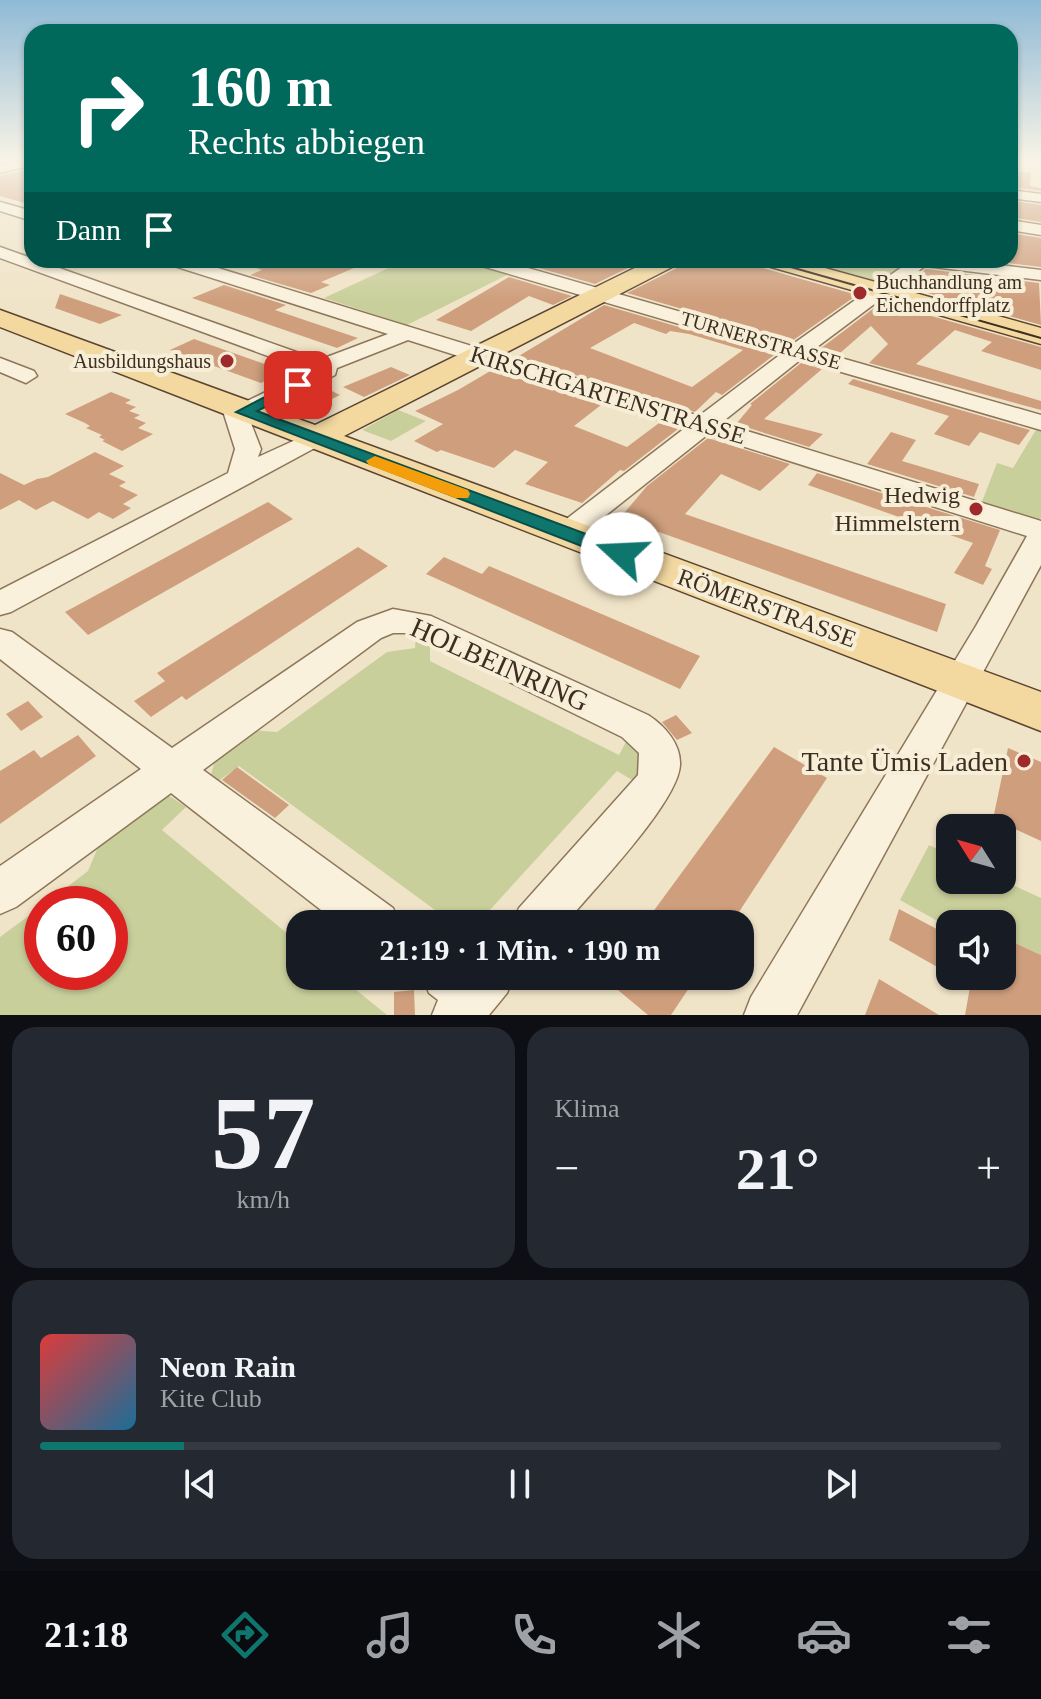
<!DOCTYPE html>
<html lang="de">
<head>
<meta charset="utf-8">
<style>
	:root { --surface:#171b24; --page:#242831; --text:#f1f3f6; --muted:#9ea1a6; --line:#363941; --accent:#0f766e }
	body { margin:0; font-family:"Times New Roman",serif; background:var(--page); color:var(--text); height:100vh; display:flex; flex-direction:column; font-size:30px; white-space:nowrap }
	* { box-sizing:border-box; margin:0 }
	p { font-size:26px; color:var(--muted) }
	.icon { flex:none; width:44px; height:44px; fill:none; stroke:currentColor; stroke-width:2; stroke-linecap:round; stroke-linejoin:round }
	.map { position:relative; height:1015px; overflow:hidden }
	.side { display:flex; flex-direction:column; gap:12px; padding:12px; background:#0d0f14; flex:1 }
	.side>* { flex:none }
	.hud { position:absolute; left:24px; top:24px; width:994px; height:244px; border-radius:24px; box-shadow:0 2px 6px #0004; background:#00695c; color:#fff; overflow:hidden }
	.needle { width:52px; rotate:307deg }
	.controls { position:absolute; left:936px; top:814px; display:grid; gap:16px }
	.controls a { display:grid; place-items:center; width:80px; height:80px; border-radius:16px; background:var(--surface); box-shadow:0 2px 6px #0004; font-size:40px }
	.speed { position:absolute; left:24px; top:886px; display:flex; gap:16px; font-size:40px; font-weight:700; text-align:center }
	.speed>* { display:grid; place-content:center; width:104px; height:104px; border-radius:50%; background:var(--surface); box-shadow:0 2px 6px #0004; line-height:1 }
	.speed .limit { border:12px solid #d22; background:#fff; color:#111 }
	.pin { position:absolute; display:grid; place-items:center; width:68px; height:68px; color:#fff; margin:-34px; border-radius:16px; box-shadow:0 4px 12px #0006 }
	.me { position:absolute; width:88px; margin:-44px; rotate:290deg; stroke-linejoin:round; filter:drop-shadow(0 0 6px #0008) }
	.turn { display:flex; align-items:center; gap:28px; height:168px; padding:0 32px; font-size:36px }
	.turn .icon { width:104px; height:104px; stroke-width:2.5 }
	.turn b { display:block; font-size:56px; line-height:68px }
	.then { display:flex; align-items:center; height:76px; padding:0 32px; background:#0003; gap:16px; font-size:30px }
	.big { font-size:60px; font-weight:700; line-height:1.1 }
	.side .card { flex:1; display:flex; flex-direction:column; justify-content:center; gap:12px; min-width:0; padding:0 28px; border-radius:24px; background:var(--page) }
	.side .dial { align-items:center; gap:0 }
	.dial b { font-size:104px; line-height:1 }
	.song { display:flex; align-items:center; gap:24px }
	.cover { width:96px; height:96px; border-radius:12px; background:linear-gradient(135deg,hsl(0 70% 55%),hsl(200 70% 35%)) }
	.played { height:8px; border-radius:4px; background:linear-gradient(90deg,var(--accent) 15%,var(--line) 15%) }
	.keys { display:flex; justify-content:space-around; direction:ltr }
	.heat { display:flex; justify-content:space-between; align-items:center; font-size:44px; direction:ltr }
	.side .tiles { flex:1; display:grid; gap:12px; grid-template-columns:1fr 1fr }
	.card:last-child { grid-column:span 2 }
	.trip { position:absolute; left:286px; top:910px; width:468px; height:80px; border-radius:24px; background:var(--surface); box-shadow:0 2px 6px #0004; font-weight:700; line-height:80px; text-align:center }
	.menu { display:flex; height:128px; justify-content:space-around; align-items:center; background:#090b0e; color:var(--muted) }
	.menu .icon { width:56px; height:56px }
	.menu .active { color:var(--accent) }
	.menu b { font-size:36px; color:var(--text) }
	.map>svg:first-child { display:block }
	.green { fill:#c9cf9b }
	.building { fill:#cf9f7d; fill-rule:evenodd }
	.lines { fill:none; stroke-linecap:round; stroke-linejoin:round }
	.minor-casing { stroke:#8d765c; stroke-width:3 }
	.major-casing { stroke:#5b4430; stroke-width:3 }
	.minor { fill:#faf1dc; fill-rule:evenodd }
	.major { fill:#f3d9a0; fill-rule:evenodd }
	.tram { stroke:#3d2e20; stroke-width:2 }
	.route { fill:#0f766e; stroke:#0a4d48; stroke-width:2 }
	.slow { fill:#f59e0b }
	.poi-dot { fill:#9e2a2b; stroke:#f7eed8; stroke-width:3 }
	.labels { text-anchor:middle; stroke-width:8; stroke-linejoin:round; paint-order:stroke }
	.far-poi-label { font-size:20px; fill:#3d2e20; stroke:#f7eed8; text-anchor:start }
	.far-street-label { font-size:20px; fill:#3d2e20; stroke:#f7eed8 }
	.street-label { font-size:24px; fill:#3d2e20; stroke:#f7eed8 }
	.poi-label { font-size:24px; fill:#3d2e20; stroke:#f7eed8; text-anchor:end }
	.near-street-label { font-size:28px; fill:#3d2e20; stroke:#f7eed8 }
	.near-poi-label { font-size:28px; fill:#3d2e20; stroke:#f7eed8; text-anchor:end }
</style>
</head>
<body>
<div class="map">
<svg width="1041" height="1015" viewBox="0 0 1041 1015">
	<rect width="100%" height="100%" fill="#f0e4c8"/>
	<path class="green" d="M406 260H465L513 272 407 325 324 298Z
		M797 260H874L905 264 884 280 878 281Z
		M398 410 426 421 391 441 362 430Z
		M1037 428 1041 429V518L1036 522 981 504 997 463 1013 468Z
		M416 633 430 640V661L619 755 629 736 642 743 639 784 617 771 477 924H454L239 766 217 782 211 775 215 760 252 730 277 732 387 652 415 648Z
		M168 795 186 807 162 830 300 944V976H339L387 1015H0V937L42 906V972H110V904H45L88 871 104 833Z
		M929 845 950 855V880H1002L1041 898V955L1002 937V924H950V928L900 900Z"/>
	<path class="building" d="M32 168V205L0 196V176Z
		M1015 171 1031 173 1030 186 1041 188V191L1012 187Z
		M1014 201 1041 205V222L1010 217Z
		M1010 233 1041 238V267L984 260H1012Z
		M242 260H326L354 268 321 282 330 285 311 293 250 275 262 270 242 263Z
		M545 260H644L595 284 532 266Z
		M682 260H719L743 266 752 261 763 268 857 295 792 341 627 293 677 268Z
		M926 269 1039 283 1041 325 903 286Z
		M509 277 572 296 553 305 529 296 471 331 436 320Z
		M224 285 286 305 275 310 358 338 337 348 192 298Z
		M60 294 122 315 100 324 55 308Z
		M882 302 1041 347V370L981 351 992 342 955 330 916 364 1041 401V410L869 363 888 344 871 326 839 354 820 349Z
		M604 305 774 355 722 395 716 392 695 412 517 357ZM634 323 666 334 670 331 689 334 743 350 692 387 590 348Z
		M194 339 284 371 261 383 170 350Z
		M801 363 822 369 764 419 823 434 809 447 736 424 752 405 750 404Z
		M391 367 410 375 364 397 343 387Z
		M492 370 601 405 574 426 627 447 659 423 678 429 624 471 620 470 582 503 525 484 548 462 515 450 494 468 441 450 437 452 414 441 443 424 415 411 458 390Z
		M853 379 1030 430 1019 445 980 432 969 446 934 434 949 416 848 384Z
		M322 386 340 395 316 407 297 398Z
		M111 392 131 400 125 403 136 407 129 411 140 415 134 418 146 423 138 428 153 434 122 451 102 441 105 440 99 437 102 435 86 428 90 426 85 423 65 414Z
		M891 432 916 440 902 461 979 484 974 497 867 464Z
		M708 438 790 464 760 491 721 474 685 514 946 604 937 632 620 518 647 486Z
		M95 452 124 466 109 474 126 482 119 486 138 495 123 504 131 508 113 519 99 512 88 519 53 501 36 510 19 500 0 510V473L24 485 37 479 48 477Z
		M817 473 1000 530 985 566 992 569 983 585 954 573 973 543 808 485Z
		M268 502 293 519 88 635 65 612Z
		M358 547 388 566 186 700 182 696 151 717 134 701 165 681 157 673Z
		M444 557 482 574 489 566 700 656 680 689 426 574Z
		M28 701 43 717 21 731 6 714Z
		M676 715 692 733 677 740 662 722Z
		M78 735 96 756 0 824V771L34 750 41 758Z
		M774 747 827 778 731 924H644Z
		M1008 748 1041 762V841L993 819Z
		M237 767 289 805 275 818 222 780Z
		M899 909 950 936V974L889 940Z
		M1002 937 1041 955V1015H965L972 976H1002Z
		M601 976H697L671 1015H648Z
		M879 979 939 1015H865Z
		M414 990 415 1015H394V992Z"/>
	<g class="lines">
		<g class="minor-casing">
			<path id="minor" d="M23 159H32V165L0 173V165Z
				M1010 190 1041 194V202L1010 198Z
				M0 202 32 211V221L0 211Z
				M1010 220 1041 225V235L1010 230Z
				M0 247 319 360 388 334 168 264 165 260H192L699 416 781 354 475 264 472 260H500L793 344 909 262 907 260H959L1041 270V280L925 266 813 350 1041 415V430L800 360 721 423 1041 521V565L797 1015H744L751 997 976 626 1027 536 707 435 576 539 566 542 556 539 551 533 556 527 685 428 408 340 337 368 335 375 249 418 261 449 258 457 315 431 324 433 327 438 324 443 11 612 0 615V590L228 473 235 449 222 408 226 403H243L309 371 0 258Z
				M0 358 34 371 37 376 26 383 0 372Z
				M393 609 431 616 648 715C665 726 681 744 680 765 678 803 592 891 565 924H512L519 908 638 775 639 753 622 737 409 633H393L381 638 203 770 393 908 400 924H339L171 793 16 907 0 914V866L141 769 0 659V629L12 632 172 748 357 622Z
				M422 976H514L507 993 489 1015H432L438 1000 429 993Z"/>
		</g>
		<g class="major-casing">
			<path id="major" d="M651 260H679L676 265 344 436 1041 692V731L0 327V310L315 425Z
				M761 260H796L1041 328V344L764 265Z"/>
		</g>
		<use href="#minor" class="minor"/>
		<use href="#major" class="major"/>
		<path class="tram" d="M766 260 1041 338"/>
	</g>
	<linearGradient id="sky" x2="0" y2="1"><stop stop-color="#8fbad6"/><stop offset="0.53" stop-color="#f8f3e6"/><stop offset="1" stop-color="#f8f3e6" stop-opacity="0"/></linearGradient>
	<rect width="1041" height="301" fill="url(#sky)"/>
	<path class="route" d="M298 380 306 385 303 388 257 411 629 550 632 554 622 561 615 559 236 412Z"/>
	<path class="slow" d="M375 456 468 490 470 494 468 498H455L369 465 366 461Z"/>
	<g class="poi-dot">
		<circle cx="860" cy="293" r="8"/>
		<circle cx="227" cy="361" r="8"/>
		<circle cx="976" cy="509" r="8"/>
		<circle cx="1024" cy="761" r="8"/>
	</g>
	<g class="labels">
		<g class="far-poi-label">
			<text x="876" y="289">Buchhandlung am<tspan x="876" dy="23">Eichendorffplatz</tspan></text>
			<text x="211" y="368" text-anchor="end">Ausbildungshaus</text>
		</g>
		<g class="far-street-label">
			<text transform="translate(761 340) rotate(16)" y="7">TURNERSTRASSE</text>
		</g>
		<g class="street-label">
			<text transform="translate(608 395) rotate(17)" y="8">KIRSCHGARTENSTRASSE</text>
			<text transform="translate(767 608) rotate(20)" y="8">RÖMERSTRASSE</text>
		</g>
		<g class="poi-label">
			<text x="960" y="503">Hedwig<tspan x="960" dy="28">Himmelstern</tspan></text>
		</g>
		<g class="near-street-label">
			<text transform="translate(500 664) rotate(24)" y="10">HOLBEINRING</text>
		</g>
		<g class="near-poi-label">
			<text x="1008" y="771">Tante Ümis Laden</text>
		</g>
	</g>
</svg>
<div class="controls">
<a><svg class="needle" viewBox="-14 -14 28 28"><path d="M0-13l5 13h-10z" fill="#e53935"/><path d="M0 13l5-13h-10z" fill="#9ea1a6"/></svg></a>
<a><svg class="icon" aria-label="sound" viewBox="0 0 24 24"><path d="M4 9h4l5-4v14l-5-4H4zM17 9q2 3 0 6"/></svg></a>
</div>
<div class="speed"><div class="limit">60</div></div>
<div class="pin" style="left:298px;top:385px;background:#d93025"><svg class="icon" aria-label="arrive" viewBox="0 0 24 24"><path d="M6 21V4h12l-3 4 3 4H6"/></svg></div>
<svg class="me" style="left:622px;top:554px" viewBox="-20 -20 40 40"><circle r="19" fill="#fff"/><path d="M0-13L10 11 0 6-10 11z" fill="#0f766e"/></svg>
<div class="trip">21:19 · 1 Min. · 190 m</div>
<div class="hud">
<div class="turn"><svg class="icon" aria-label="right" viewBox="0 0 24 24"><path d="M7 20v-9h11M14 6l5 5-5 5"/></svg><div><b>160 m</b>Rechts abbiegen</div></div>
<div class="then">Dann<svg class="icon" aria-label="arrive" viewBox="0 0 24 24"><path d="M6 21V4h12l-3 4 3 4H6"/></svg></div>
</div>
</div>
<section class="side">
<div class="tiles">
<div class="card dial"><b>57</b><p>km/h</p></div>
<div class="card"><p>Klima</p>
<div class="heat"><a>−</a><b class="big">21°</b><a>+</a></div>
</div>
<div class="card">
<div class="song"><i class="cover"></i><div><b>Neon Rain</b><p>Kite Club</p></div></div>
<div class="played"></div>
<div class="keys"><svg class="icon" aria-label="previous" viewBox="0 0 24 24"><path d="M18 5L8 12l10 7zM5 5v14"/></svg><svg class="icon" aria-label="pause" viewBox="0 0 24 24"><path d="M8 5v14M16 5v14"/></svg><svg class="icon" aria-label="next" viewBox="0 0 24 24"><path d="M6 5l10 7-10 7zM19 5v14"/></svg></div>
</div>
</div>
</section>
<nav class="menu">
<b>21:18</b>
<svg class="icon active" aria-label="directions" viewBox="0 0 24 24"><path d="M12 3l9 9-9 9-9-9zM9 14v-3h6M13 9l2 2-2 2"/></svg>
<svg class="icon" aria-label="music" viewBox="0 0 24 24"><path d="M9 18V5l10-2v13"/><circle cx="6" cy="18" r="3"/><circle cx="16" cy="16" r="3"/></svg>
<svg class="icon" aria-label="phone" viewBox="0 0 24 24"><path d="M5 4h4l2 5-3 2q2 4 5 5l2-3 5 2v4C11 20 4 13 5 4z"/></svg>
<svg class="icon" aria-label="climate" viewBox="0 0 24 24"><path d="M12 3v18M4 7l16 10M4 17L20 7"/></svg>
<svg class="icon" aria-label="car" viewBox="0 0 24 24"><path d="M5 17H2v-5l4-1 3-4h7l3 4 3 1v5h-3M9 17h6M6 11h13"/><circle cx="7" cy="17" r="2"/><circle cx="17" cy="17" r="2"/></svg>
<svg class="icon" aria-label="filters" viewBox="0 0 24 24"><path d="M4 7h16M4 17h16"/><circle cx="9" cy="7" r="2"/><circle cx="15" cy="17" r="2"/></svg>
</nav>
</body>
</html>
